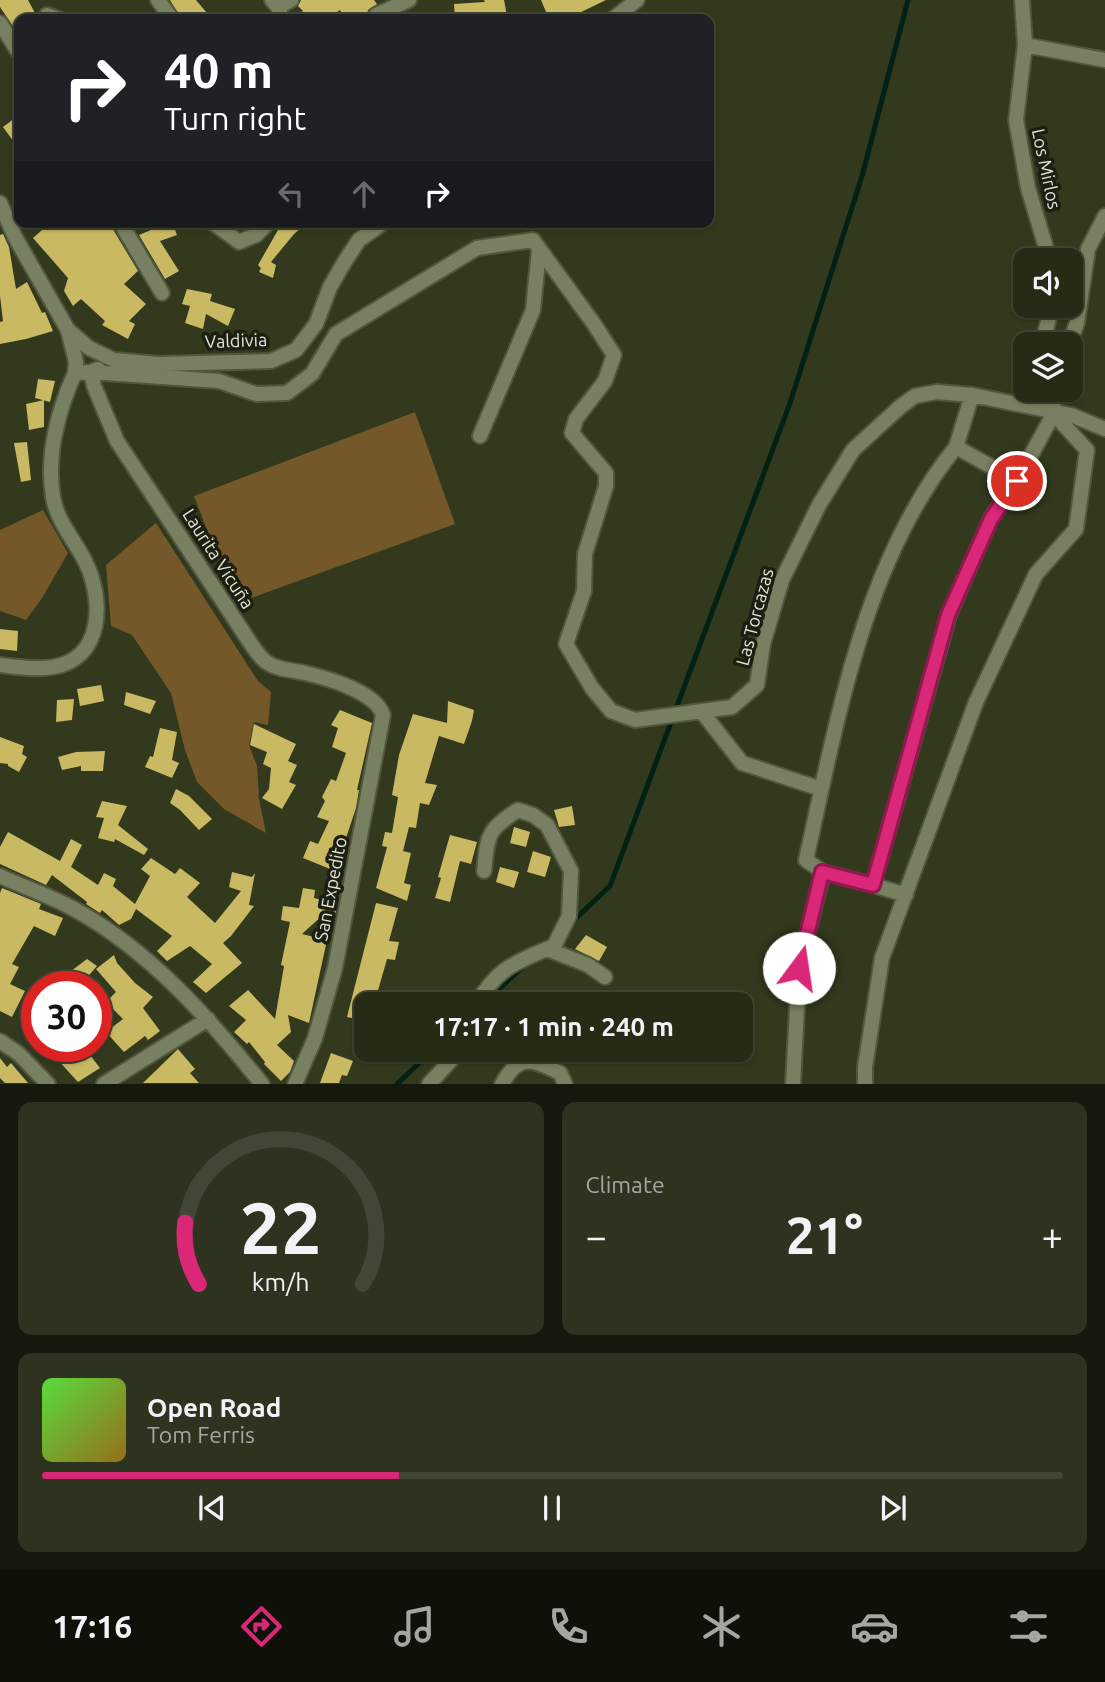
<!DOCTYPE html>
<html lang="en">
<head>
<meta charset="utf-8">
<style>
	:root { --surface:#262b16; --page:#2e331f; --text:#f1f3f6; --muted:#a4a7a1; --line:#424735; --accent:#db2777 }
	body { margin:0; font-family:Ubuntu,sans-serif; background:var(--page); color:var(--text); height:100vh; display:flex; flex-direction:column; font-size:26px; white-space:nowrap }
	* { box-sizing:border-box; margin:0 }
	p { font-size:23px; color:var(--muted) }
	.icon { flex:none; width:38px; height:38px; fill:none; stroke:currentColor; stroke-width:2; stroke-linecap:round; stroke-linejoin:round }
	.map { position:relative; height:1084px; overflow:hidden }
	.drawer { display:flex; flex-direction:column; gap:18px; padding:18px; background:#15180c; flex:1 }
	.drawer>* { flex:none }
	.hud { position:absolute; left:14px; top:14px; width:700px; height:214px; border-radius:14px; box-shadow:0 2px 5px #0004,0 0 0 2px var(--line); background:#202124; color:#fff; overflow:hidden }
	.fabs { position:absolute; left:1013px; top:248px; display:grid; gap:14px }
	.fabs a { display:grid; place-items:center; width:70px; height:70px; border-radius:14px; background:var(--surface); box-shadow:0 2px 5px #0004,0 0 0 2px var(--line); font-size:35px }
	.speed { position:absolute; left:21px; top:971px; display:flex; gap:14px; font-size:35px; font-weight:700; text-align:center }
	.speed>* { display:grid; place-content:center; width:91px; height:91px; border-radius:50%; background:var(--surface); box-shadow:0 2px 5px #0004,0 0 0 2px var(--line); line-height:1 }
	.speed .limit { border:10px solid #d22; background:#fff; color:#111 }
	.pin { position:absolute; display:grid; place-items:center; width:60px; height:60px; color:#fff; margin:-30px; border:4px solid #fff; border-radius:50%; box-shadow:0 2px 7px #0007 }
	.me { position:absolute; width:77px; margin:-38px; rotate:14deg; stroke-linejoin:round; filter:drop-shadow(0 0 5px #0008) }
	.turn { display:flex; align-items:center; gap:24px; height:147px; padding:0 35px; font-size:32px }
	.turn .icon { width:91px; height:91px; stroke-width:2.5 }
	.turn b { display:block; font-size:49px; line-height:60px }
	.lanes { display:flex; align-items:center; height:66px; padding:0 35px; background:#0003; justify-content:center; gap:35px; direction:ltr }
	.lanes .off { opacity:.35 }
	.big { font-size:52px; font-weight:700; line-height:1.1 }
	.drawer .card { flex:1; display:flex; flex-direction:column; justify-content:center; gap:10px; min-width:0; padding:0 24px; border-radius:14px; background:var(--page) }
	.drawer .dial { align-items:center; gap:0 }
	.dial svg { height:182px; overflow:visible; fill:none; stroke:var(--line); stroke-width:7; stroke-linecap:round; text-anchor:middle }
	.dial text { fill:var(--text); stroke:none }
	.song { display:flex; align-items:center; gap:21px }
	.cover { width:84px; height:84px; border-radius:10px; background:linear-gradient(135deg,hsl(110 70% 55%),hsl(40 70% 35%)) }
	.played { height:7px; border-radius:4px; background:linear-gradient(90deg,var(--accent) 35%,var(--line) 35%) }
	.keys { display:flex; justify-content:space-around; direction:ltr }
	.heat { display:flex; justify-content:space-between; align-items:center; font-size:38px; direction:ltr }
	.drawer .tiles { flex:1; display:grid; gap:18px; grid-template-columns:1fr 1fr }
	.card:last-child { grid-column:span 2 }
	.trip { position:absolute; left:354px; top:992px; width:399px; height:70px; border-radius:14px; background:var(--surface); box-shadow:0 2px 5px #0004,0 0 0 2px var(--line); font-weight:700; line-height:70px; text-align:center }
	.menu { display:flex; height:112px; justify-content:space-around; align-items:center; background:#0f1109; color:var(--muted) }
	.menu .icon { width:49px; height:49px }
	.menu .on { color:var(--accent) }
	.menu b { font-size:32px; color:var(--text) }
	.map>svg:first-child { display:block }
	.green { fill:#74582a }
	.lines { fill:none; stroke-linecap:round; stroke-linejoin:round }
	.stream { stroke:#022014; stroke-width:5 }
	.building { fill:#c9b963 }
	.minor-casing { stroke:#51573e; stroke-width:18 }
	.tertiary-casing { stroke:#51573e; stroke-width:18 }
	.minor { stroke:#778060; stroke-width:14 }
	.tertiary { stroke:#778060; stroke-width:14 }
	.route-casing { stroke:#8e194d; stroke-width:18 }
	.route { stroke:#db2777; stroke-width:12 }
	.labels { text-anchor:middle; stroke-width:7; stroke-linejoin:round; paint-order:stroke }
	.street-label { font-size:18px; fill:#e0e5d4; stroke:#1c1f12 }
</style>
</head>
<body>
<div class="map">
<svg width="1105" height="1084" viewBox="0 0 1105 1084">
	<rect width="100%" height="100%" fill="#32391d"/>
	<path class="green" d="M415 412 455 524 235 604 194 496Z
		M43 510 68 553 42 598 26 620 0 611V530Z
		M156 523 258 681 271 692 268 725 254 722 249 745 257 766 259 799 266 833 224 809 197 782 185 750 171 693 132 635 111 626 106 565Z"/>
	<g class="lines">
		<path class="stream" d="M572 922 610 886 790 403 862 176 908 0
			M485 1002 526 964
			M397 1084 433 1050"/>
	</g>
	<path class="building" d="M0 0H28L36 15 35 19H19V35L0 7Z
		M170 0H196L212 19H181Z
		M301 0H374L377 4 368 10 367 19H345L340 10 327 19H291L303 11 298 6Z
		M484 0H504L507 16 492 19H455L454 4 485 2Z
		M541 0H606L575 15 576 19H549Z
		M19 115V149L3 127Z
		M51 222H106L111 226 138 271 124 284 146 304 129 321 135 324 128 339 102 325 105 321 81 299 73 306 64 291 68 278 33 238Z
		M156 222H172L177 235 160 241 179 271 165 279 139 235 158 227Z
		M284 222H308L294 234 271 262 276 265 273 278 259 272 261 268 258 265 278 230Z
		M3 234 9 247 16 289 27 282 42 313 45 312 53 331 26 339 0 344V322L3 321 0 296V235Z
		M187 289 212 294 210 301 235 309 228 326 206 314 203 329 185 323 190 306 182 304Z
		M38 379 55 381 50 402 35 398Z
		M44 400V427L29 430 26 404Z
		M27 442 31 480 21 482 14 443Z
		M0 629 18 631 17 651 0 649Z
		M101 685 104 701 80 706 77 689Z
		M126 692 156 701 150 714 124 705Z
		M74 699 72 720 56 722 57 700Z
		M448 701 474 710 472 721 464 744 439 736 425 783 437 785 429 805 420 803 416 828 409 827 403 851 411 853 404 883 411 885 407 901 376 888 387 847 382 846 385 832 392 833 398 797 392 795 399 755 413 714 447 723Z
		M340 710 372 723 357 790H359L356 808 335 871 303 858 310 841 318 844 329 821 317 817 325 801 322 797 331 779 336 781 346 753 332 747 338 728 331 725Z
		M254 724 296 744 288 761 297 765 289 782 296 785 282 809 262 798 269 789 271 768 263 764 267 752 250 745Z
		M160 728 177 732 172 760 179 763 172 778 145 767 150 756 153 757Z
		M0 737 24 746 22 754 27 757 19 772 8 766V764L0 763Z
		M105 751 103 771H81V766L62 770 58 757 76 752Z
		M176 789 189 796 212 819 199 830 180 810 170 803Z
		M102 801 127 806 118 825 148 849 144 855 115 839 114 842 98 838 104 818 96 817Z
		M572 806 575 825 559 827 554 810Z
		M514 827 530 832 526 847 510 843Z
		M8 832 60 861 71 839 82 845 71 867 98 885 104 873 116 879 113 886 135 904 150 876 141 869 151 858 175 874 180 868 200 883 187 897 215 923 241 891 229 887 232 872 252 877 255 873 249 905 254 906 231 936 223 943 242 963 206 993 193 982 212 964 190 946 167 961 157 951 172 936 136 909 131 919 119 925 102 910 100 913 86 904 87 902 52 875 46 885 0 864V847Z
		M450 835 477 842 471 864 460 861 450 902 435 898 441 878 438 877Z
		M533 851 551 857 545 877 527 872Z
		M500 867 519 872 514 888 496 882Z
		M2 888 41 904 39 909 63 918 55 936 34 926 12 964 19 967 10 984 25 991 12 1017 0 1011V893Z
		M303 888 315 890 314 898 337 904 335 917 324 914 302 934 327 940 309 1023 288 1015 291 1032 277 1045 294 1061 290 1072 281 1081 264 1064 265 1062 249 1042 247 1044 234 1032 246 1020 229 1006 248 990 275 1019 284 966 281 965 290 922 281 920 283 906 299 908Z
		M376 903 398 908 389 941 399 942 395 960 387 959 375 1001 366 998V1021L347 1017Z
		M586 935 607 947 599 961 575 949Z
		M114 955 117 963 135 983 153 997 143 1008 160 1031 148 1040 145 1036 124 1052 106 1032 123 1019 106 1002 116 992 96 969Z
		M87 959 97 966 84 981 71 971Z
		M45 1046H83L100 1068 78 1082Z
		M178 1049 195 1069 190 1073 199 1083H143Z
		M331 1053 353 1061 347 1076 342 1075 339 1083H320Z
		M0 1058 7 1067 11 1063 28 1083H5L0 1078Z"/>
	<g class="lines">
		<g class="minor-casing">
			<path id="minor" d="M158 0 172 19
				M272 0 278 7 282 19
				M1022 0 1025 45 1016 120 1028 188 1050 261
				M278 7 291 0
				M376 15 409 0
				M45 19 47 15 58 19
				M0 23 19 53
				M1025 45 1105 60
				M120 222 162 293
				M212 222 239 242 256 235 269 222
				M68 330 76 362 75 373
				M1042 345 1052 306
				M1069 345 1077 323 1088 249 1105 216
				M1052 390 1054 413
				M480 436 533 310 539 250
				M956 447 972 395
				M0 665C17 667 36 670 53 667 103 659 104 601 86 563 76 542 57 522 53 497 46 456 58 410 75 373L91 372 98 369
				M702 712 742 763 821 789
				M0 876C24 887 50 896 74 909 150 951 208 1017 262 1084
				M873 885 823 872 806 860C837 721 864 560 956 447L1017 481
				M906 895 873 885 949 615 991 518 1017 481 1054 413
				M547 949 588 965 605 977
				M477 1004C497 967 517 962 554 946L569 916 571 871 547 825 533 815 518 810C486 830 488 836 484 871
				M104 1084 208 1019
				M295 1084 315 1038 335 968 383 715C376 692 327 678 305 673 293 670 278 670 268 663 262 660 257 652 253 647L117 441 94 386 91 372 219 381 256 394 287 393 312 374 336 334 477 248 533 240 594 324 614 355 605 381 576 419 572 433 606 473V486L585 554 584 591 566 644 592 688 611 711 635 720 732 707 757 685 763 644 782 580 819 505 853 450 901 406 915 396 937 392 972 395 1071 415 1105 429
				M429 1084 454 1057 457 1050
				M502 1084C519 1053 532 1059 560 1073L565 1084
				M793 1084 799 968 823 872
				M865 1084V1067L882 958 976 702 1036 574 1076 529 1087 450 1038 397 1035 390"/>
		</g>
		<g class="tertiary-casing">
			<path id="tertiary" d="M613 19 637 0
				M0 203 15 237 68 330 89 348 114 360 158 364 271 361 296 350 316 324 330 287 345 261 359 240 384 222
				M0 1041 19 1054 48 1084"/>
		</g>
		<use href="#minor" class="minor"/>
		<use href="#tertiary" class="tertiary"/>
	</g>
	<g class="lines">
		<g class="route-casing">
			<path id="route" d="M799 968 822 872 873 885 948 615 991 519 1017 481"/>
		</g>
		<use href="#route" class="route"/>
	</g>
	<g class="labels">
		<g class="street-label">
			<text transform="translate(1046 169) rotate(78)" y="6">Los Mirlos</text>
			<text transform="translate(236 341) rotate(-2)" y="6">Valdivia</text>
			<text transform="translate(218 559) rotate(57)" y="6">Laurita Vicuña</text>
			<text transform="translate(755 617) rotate(-75)" y="6">Las Torcazas</text>
			<text transform="translate(331 889) rotate(-79)" y="6">San Expedito</text>
		</g>
	</g>
</svg>
<div class="fabs">
<a><svg class="icon" aria-label="sound" viewBox="0 0 24 24"><path d="M4 9h4l5-4v14l-5-4H4zM17 9q2 3 0 6"/></svg></a>
<a><svg class="icon" aria-label="layers" viewBox="0 0 24 24"><path d="M12 4l9 5-9 5-9-5zM3 14l9 5 9-5"/></svg></a>
</div>
<div class="speed"><div class="limit">30</div></div>
<div class="pin" style="left:1017px;top:481px;background:#d93025"><svg class="icon" aria-label="arrive" viewBox="0 0 24 24"><path d="M6 21V4h12l-3 4 3 4H6"/></svg></div>
<svg class="me" style="left:799px;top:968px" viewBox="-20 -20 40 40"><circle r="19" fill="#fff"/><path d="M0-13L10 11 0 6-10 11z" fill="#db2777"/></svg>
<div class="trip">17:17 · 1 min · 240 m</div>
<div class="hud">
<div class="turn"><svg class="icon" aria-label="right" viewBox="0 0 24 24"><path d="M7 20v-9h11M14 6l5 5-5 5"/></svg><div><b>40 m</b>Turn right</div></div>
<div class="lanes"><svg class="icon off" aria-label="left" viewBox="0 0 24 24"><path d="M17 20v-9H6M10 6l-5 5 5 5"/></svg><svg class="icon off" aria-label="ahead" viewBox="0 0 24 24"><path d="M12 20V5M6 11l6-6 6 6"/></svg><svg class="icon" aria-label="right" viewBox="0 0 24 24"><path d="M7 20v-9h11M14 6l5 5-5 5"/></svg></div>
</div>
</div>
<section class="drawer">
<div class="tiles">
<div class="card dial"><svg viewBox="0 0 100 80">
<path d="M14 69A42 42 0 1 1 86 69"/>
<path d="M14 69A42 42 0 0 1 8 42" stroke="#db2777"/>
<text x="50" y="56" font-size="32" font-weight="700">22</text>
<text x="50" y="72" font-size="11">km/h</text>
</svg></div>
<div class="card"><p>Climate</p>
<div class="heat"><a>−</a><b class="big">21°</b><a>+</a></div>
</div>
<div class="card">
<div class="song"><i class="cover"></i><div><b>Open Road</b><p>Tom Ferris</p></div></div>
<div class="played"></div>
<div class="keys"><svg class="icon" aria-label="previous" viewBox="0 0 24 24"><path d="M18 5L8 12l10 7zM5 5v14"/></svg><svg class="icon" aria-label="pause" viewBox="0 0 24 24"><path d="M8 5v14M16 5v14"/></svg><svg class="icon" aria-label="next" viewBox="0 0 24 24"><path d="M6 5l10 7-10 7zM19 5v14"/></svg></div>
</div>
</div>
</section>
<nav class="menu">
<b>17:16</b>
<svg class="icon on" aria-label="directions" viewBox="0 0 24 24"><path d="M12 3l9 9-9 9-9-9zM9 14v-3h6M13 9l2 2-2 2"/></svg>
<svg class="icon" aria-label="music" viewBox="0 0 24 24"><path d="M9 18V5l10-2v13"/><circle cx="6" cy="18" r="3"/><circle cx="16" cy="16" r="3"/></svg>
<svg class="icon" aria-label="phone" viewBox="0 0 24 24"><path d="M5 4h4l2 5-3 2q2 4 5 5l2-3 5 2v4C11 20 4 13 5 4z"/></svg>
<svg class="icon" aria-label="climate" viewBox="0 0 24 24"><path d="M12 3v18M4 7l16 10M4 17L20 7"/></svg>
<svg class="icon" aria-label="car" viewBox="0 0 24 24"><path d="M5 17H2v-5l4-1 3-4h7l3 4 3 1v5h-3M9 17h6M6 11h13"/><circle cx="7" cy="17" r="2"/><circle cx="17" cy="17" r="2"/></svg>
<svg class="icon" aria-label="filters" viewBox="0 0 24 24"><path d="M4 7h16M4 17h16"/><circle cx="9" cy="7" r="2"/><circle cx="15" cy="17" r="2"/></svg>
</nav>
</body>
</html>
